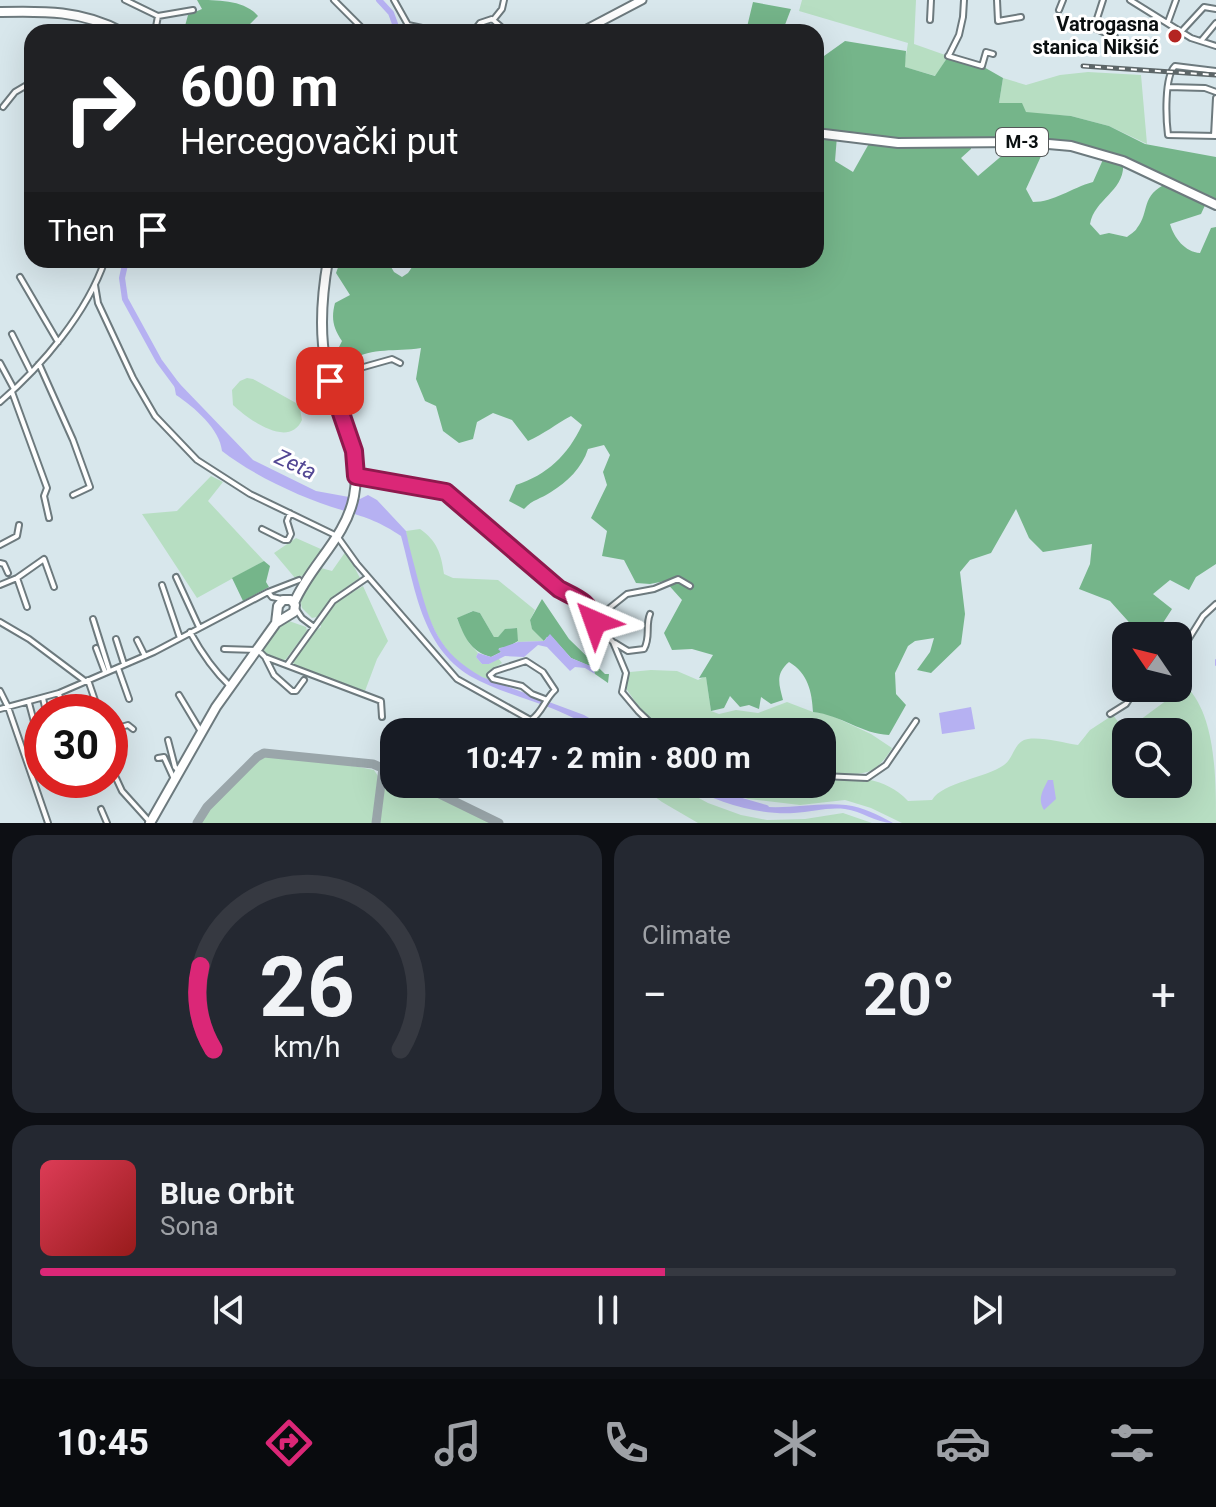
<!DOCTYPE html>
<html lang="en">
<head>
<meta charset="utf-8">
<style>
	:root { --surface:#171b24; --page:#242831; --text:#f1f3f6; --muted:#9ea1a6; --line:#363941; --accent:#db2777 }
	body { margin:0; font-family:Roboto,sans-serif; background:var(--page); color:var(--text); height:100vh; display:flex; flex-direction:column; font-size:30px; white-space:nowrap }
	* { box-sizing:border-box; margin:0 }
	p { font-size:26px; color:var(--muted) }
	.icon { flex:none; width:44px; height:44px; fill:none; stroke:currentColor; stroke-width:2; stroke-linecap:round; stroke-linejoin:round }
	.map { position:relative; height:823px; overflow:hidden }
	.sheet { display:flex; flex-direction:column; gap:12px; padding:12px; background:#0d0f14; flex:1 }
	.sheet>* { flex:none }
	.guide { position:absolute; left:24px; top:24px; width:800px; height:244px; border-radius:24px; box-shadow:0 8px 32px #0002; background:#202124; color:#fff; overflow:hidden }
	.needle { width:52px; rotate:305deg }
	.controls { position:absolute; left:1112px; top:622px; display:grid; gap:16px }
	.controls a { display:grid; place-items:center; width:80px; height:80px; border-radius:16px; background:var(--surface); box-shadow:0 8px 32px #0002; font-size:40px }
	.speed { position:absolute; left:24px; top:694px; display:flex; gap:16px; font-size:40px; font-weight:700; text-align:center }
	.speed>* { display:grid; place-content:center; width:104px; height:104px; border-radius:50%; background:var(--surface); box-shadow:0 8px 32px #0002; line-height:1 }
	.speed .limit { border:12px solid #d22; background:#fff; color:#111 }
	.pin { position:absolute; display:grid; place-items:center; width:68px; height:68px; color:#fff; margin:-34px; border-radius:16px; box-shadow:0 4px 12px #0006 }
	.me { position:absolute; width:88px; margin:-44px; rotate:317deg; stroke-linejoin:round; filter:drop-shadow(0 0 6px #0008) }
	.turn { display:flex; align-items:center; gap:28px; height:168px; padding:0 24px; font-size:36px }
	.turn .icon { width:104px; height:104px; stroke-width:2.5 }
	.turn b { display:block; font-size:56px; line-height:68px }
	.then { display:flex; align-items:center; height:76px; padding:0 24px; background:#0003; gap:16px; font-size:30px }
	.big { font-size:60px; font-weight:700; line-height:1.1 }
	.sheet .widget { flex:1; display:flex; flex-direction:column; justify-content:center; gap:12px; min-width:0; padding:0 28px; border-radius:24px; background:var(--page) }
	.sheet .dial { align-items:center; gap:0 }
	.dial svg { height:208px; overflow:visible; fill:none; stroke:var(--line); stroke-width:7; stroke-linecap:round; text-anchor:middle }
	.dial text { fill:var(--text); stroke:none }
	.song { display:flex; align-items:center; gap:24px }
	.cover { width:96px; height:96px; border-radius:12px; background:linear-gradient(135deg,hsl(350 70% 55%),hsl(0 70% 35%)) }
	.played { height:8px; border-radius:4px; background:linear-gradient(90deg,var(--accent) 55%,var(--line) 55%) }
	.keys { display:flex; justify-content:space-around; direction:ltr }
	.heat { display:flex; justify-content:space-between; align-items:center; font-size:44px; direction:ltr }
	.sheet .tiles { flex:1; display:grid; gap:12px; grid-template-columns:1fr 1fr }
	.widget:last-child { grid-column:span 2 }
	.trip { position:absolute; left:380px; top:718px; width:456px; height:80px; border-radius:24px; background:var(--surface); box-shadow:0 8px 32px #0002; font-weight:700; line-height:80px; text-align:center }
	.dock { display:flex; height:128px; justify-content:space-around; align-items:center; background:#090b0e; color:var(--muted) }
	.dock .icon { width:56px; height:56px }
	.dock .active { color:var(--accent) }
	.dock b { font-size:36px; color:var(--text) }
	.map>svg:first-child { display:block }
	.green { fill:#b7dec2; fill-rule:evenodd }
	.forest { fill:#75b58a; fill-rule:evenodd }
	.water { fill:#b6b1f2 }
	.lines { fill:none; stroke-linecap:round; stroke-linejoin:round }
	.stream { stroke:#b6b1f2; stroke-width:2 }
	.river { stroke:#b6b1f2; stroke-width:6 }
	.taxiway { stroke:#9aa6aa; stroke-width:9 }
	.minor-casing { stroke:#6d7a7e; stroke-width:8 }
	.secondary-casing { stroke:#6d7a7e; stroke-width:11 }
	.primary-casing { stroke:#6d7a7e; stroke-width:12 }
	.minor { stroke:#fff; stroke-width:4 }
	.secondary { stroke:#fff; stroke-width:7 }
	.primary { stroke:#fff; stroke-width:8 }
	.rail-casing { stroke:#5d6668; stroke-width:5 }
	.rail { stroke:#fff; stroke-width:2; stroke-dasharray:6; stroke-linecap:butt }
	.route-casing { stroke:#8e194d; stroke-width:20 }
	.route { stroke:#db2777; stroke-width:14 }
	.poi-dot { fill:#b42522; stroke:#fff; stroke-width:3 }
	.labels { text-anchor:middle; stroke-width:6; stroke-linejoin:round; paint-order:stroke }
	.shield { fill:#fff; stroke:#545758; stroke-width:2 }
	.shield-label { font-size:18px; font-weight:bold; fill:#0a0f10 }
	.poi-label { font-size:20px; font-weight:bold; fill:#0a0f10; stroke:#fff; text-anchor:end }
	.water-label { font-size:22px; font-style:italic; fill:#534794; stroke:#fff }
</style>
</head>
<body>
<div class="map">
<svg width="1216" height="823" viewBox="0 0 1216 823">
	<rect width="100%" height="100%" fill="#d8e7ec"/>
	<path class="green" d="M802 0H916L914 44 948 56 936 76 904 67 908 43 799 11Z
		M1088 72 1141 75 1147 144 1109 126 1071 116 1026 113 999 103 1003 78 1026 85 1060 75Z
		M247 378 253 379 296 403 300 409 302 420C289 449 249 420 233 405L232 390 240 381Z
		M211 476 223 482 208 501 264 561 197 598 142 514 177 511Z
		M420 529C437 541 441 553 444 574L453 578 498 580 535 610 530 620 532 628 544 641 518 642 516 628 506 629 498 637H494L480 613 472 611 457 619 469 643 478 653 476 657 482 664H489L498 658 502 663 487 673 489 680C428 657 422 594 407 540L406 531Z
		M296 538 323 550 308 574 295 578 274 553Z
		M346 551 360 578 335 595 317 617 312 618 302 608 300 598 321 568 332 571Z
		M363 586 388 641 377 659 365 691 294 666 293 661 312 633 321 627 320 622 336 602Z
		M289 621 306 627 307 631 286 659 281 662 265 656 262 650 281 623Z
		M651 670 677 671 698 680 706 676 711 711 719 714 736 710 758 713 787 702 813 712 828 714 871 734 892 748C872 782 857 773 822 772V732H664L641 710 625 687 630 672Z
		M1186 686C1216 716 1216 778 1216 823H902L871 808 845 800 800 805 748 799 701 784H822V776C853 777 885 776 908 801L932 800C943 782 986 778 1004 765 1014 758 1014 741 1028 739 1043 737 1063 743 1078 745L1090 730 1113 715 1125 731ZM1126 732H1178V784H1126Z
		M265 756 334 762 374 770 378 776 372 823H201L208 810 258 760Z
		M390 776 394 777V784H411L490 823H380L385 782Z
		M638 784H673L708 803 741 815 767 820 805 819 843 813 872 823H698L662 802Z"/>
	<path class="forest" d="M197 0C217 0 245 0 258 16L249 25 265 26 269 32H163L159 30 164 24 185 26 188 15 202 9Z
		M753 2 791 9 783 30 792 32H681L682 26 736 24 747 27Z
		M845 41 906 51 905 67 935 76 949 55 982 66 1003 78 999 103H1022L1026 112 1071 116 1109 126 1145 144 1216 157V205L1207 201 1201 214 1170 224C1174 238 1185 252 1200 253L1211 228 1216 227V564L1196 577 1189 590 1170 580 1153 594 1172 609 1161 626 1136 630 1110 601 1079 589 1090 564 1092 544 1043 552 1029 538 1016 509 991 553 970 560 960 572 965 614 961 644 931 673 917 670 930 652 934 638 915 641 908 646 895 673 896 694 906 705 889 735C862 734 841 715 813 712 812 692 808 673 789 662 775 674 779 684 783 700L771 704 761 697 759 709 749 705 740 707 730 696 724 708 711 711 706 677 699 678 713 655 692 649 672 650 664 633 682 600 665 581 650 584 636 583 624 560 602 556 607 531 591 518 607 485 603 472 610 455 604 445 588 449C582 468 567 482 551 492 541 499 533 499 524 509L509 501 516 485C547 475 568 455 582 425L571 416C556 424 544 434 528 441L512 420 493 413 477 422 473 439 459 443 443 431 436 406 425 401 416 379 421 348C394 352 374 347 350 360L339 347 342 341C333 328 331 318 335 303L350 295 336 273 340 262 344 260H387L394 272 402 277 408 273 417 260H816V53L824 56ZM837 136 871 140 853 172 835 161ZM1018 142 978 176 961 158 971 149V143ZM1052 143 1105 155 1093 182C1071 188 1054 202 1033 202L1026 189 1042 154ZM1123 162 1168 183C1140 195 1150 212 1137 228 1135 232 1130 234 1127 237L1109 233 1100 235 1090 224C1095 198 1126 191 1123 162Z
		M264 561 270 566 266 582 269 587 243 601 232 578Z
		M542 599 569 639 605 674H609L608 683 595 674 592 667 571 658 553 638 547 637 544 641 532 629 530 620Z
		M473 611 480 613 494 637H498L505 629 517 628 518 641 508 647 499 648 501 652 491 657C470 651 465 638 457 618Z"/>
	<path class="water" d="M177 381 253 460 316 491 360 499 368 495 377 500 406 531C409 547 414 564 418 580 431 627 438 652 482 677L584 715 613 732C600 732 567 714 551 708 524 698 495 690 470 676 421 646 415 587 401 536 380 522 368 518 345 511 306 500 254 476 222 451 220 429 194 407 176 395L174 384Z
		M550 634 571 658 593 667 595 674 585 668 575 667 570 671 547 647 538 645 524 657 505 656 489 664H482L476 657 478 653 491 657 501 652 498 649 518 642 544 641Z
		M971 707 975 729 942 734 939 713Z
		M1048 780H1053L1056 799 1044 810C1037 799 1043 790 1048 780Z
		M686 784C705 784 734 803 757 806 787 810 816 802 846 805 863 807 878 815 893 823 875 823 862 811 845 809 828 807 811 812 794 813 757 815 717 803 686 784Z"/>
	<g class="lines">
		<path class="stream" d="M1216 660V665"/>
		<path class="river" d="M379 0 391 13 398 32
			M126 260 122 278 125 299 159 361 179 388
			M707 791 766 808"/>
		<path class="taxiway" d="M419 784 499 823
			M197 823 207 807 257 757 264 753 373 764 394 773
			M376 823 383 768"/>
		<g class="minor-casing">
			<path id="minor" d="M125 0 158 16 155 32
				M334 0 366 32
				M394 0 408 25 441 32
				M997 0 998 21 1021 17
				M1103 0 1094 28 1115 37
				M1130 0 1191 38 1216 46
				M1059 10 1063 0
				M158 16 193 10
				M494 19 502 9 504 0
				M930 20 931 0
				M1168 22 1176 0
				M473 32 480 23 492 19 507 32
				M1180 33 1204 7 1216 9
				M1201 41 1216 23
				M949 55 959 35 963 17 964 0
				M948 56 982 66 986 52 993 54
				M1216 71 1175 66C1164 77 1166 119 1168 135L1216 136
				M1168 87 1205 88 1216 92
				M3 107 15 92 32 82
				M1214 136 1216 98
				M20 277 58 342
				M95 285 98 303 133 378 155 416 197 460 250 494 337 536 357 564 457 679 552 732
				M12 334 31 372
				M0 363 14 389
				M39 364 73 440 90 487 73 495
				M330 381 360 368 392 359 400 363
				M12 392 47 488 44 496 49 518
				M0 402C42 366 87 313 105 260
				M356 476 446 492 559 589 580 598 590 610 597 626 613 642 626 673 622 692 638 711 660 732
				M262 529 284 540H288L291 534 287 521 290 513
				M0 545 17 536 19 525
				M0 563 4 564 8 573
				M176 577 199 627
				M17 578 27 607
				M0 585 17 578 44 559 54 587
				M162 585 180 638
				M268 592 299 580
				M296 609 302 618 314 627
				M593 615 602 614 627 594 654 589 678 579 690 586
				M93 619 109 670
				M0 622 29 639 85 681
				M190 632C201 652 214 671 230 686
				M116 639 124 664
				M137 640 145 656
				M615 643 628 651 644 649C651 637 645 626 650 614
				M96 648 105 672
				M224 649 256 650
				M261 653 265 657 381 701 382 717
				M1178 656 1203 616 1216 604
				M265 657 274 675 292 691H296L304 680
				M287 665 333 601 368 577
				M118 668 129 699
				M88 680 99 712
				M0 691 8 707 48 823
				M59 693 63 712
				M179 695 200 730
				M43 698 46 712
				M29 703 37 733
				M0 709 59 693 154 652 268 592 272 597 282 599
				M1110 714 1126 704 1134 692 1141 688
				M531 720C542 713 545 699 555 690L543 672 526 661 495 671 490 675 493 679 522 686 532 694 545 699
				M110 730 128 725 133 729
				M168 740 175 767 179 771
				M158 758 164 757 174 779
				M110 765 122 791 149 821
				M822 776 867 778 886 765 916 721
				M101 809 107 823"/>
		</g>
		<g class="secondary-casing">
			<path id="secondary" d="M581 32 642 0"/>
		</g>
		<g class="primary-casing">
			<path id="primary" d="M0 12C43 11 82 10 122 32
				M816 133 898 143 1026 142 1071 146 1123 161 1216 205
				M294 603C310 565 346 538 354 496 363 450 336 408 326 365 319 331 322 294 328 260
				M150 823 216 707 276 623 278 606 283 600H291L295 605 294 612 276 623"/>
		</g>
		<use href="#minor" class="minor"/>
		<use href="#secondary" class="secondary"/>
		<use href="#primary" class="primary"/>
		<g class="rail-casing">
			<path id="rail" d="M1083 66 1216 75"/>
		</g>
		<use href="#rail" class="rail"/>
	</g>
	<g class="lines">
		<g class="route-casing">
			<path id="route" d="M330 381 354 451 356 476 446 492 559 589C576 598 589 601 595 622"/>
		</g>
		<use href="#route" class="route"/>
	</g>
	<circle class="poi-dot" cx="1175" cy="36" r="8"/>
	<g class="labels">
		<rect class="shield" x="996" y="128" width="52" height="28" rx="6"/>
		<g class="shield-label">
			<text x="1022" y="148">M-3</text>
		</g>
		<g class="poi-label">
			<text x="1159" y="31">Vatrogasna<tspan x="1159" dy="23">stanica Nikšić</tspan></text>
		</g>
		<g class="water-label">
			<text transform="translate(296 464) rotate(25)" y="8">Zeta</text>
		</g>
	</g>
</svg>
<div class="controls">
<a><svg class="needle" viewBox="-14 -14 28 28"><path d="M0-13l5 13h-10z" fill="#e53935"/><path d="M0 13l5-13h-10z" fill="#9ea1a6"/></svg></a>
<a><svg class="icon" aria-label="search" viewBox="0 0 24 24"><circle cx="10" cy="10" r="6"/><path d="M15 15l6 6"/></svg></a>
</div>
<div class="speed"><div class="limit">30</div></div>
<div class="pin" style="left:330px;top:381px;background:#d93025"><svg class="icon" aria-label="arrive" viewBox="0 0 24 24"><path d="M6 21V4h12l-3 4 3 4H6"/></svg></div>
<svg class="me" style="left:595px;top:622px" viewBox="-20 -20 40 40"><path d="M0-17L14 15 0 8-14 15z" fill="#db2777" stroke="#fff" stroke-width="4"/></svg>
<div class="trip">10:47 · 2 min · 800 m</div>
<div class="guide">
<div class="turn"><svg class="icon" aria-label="right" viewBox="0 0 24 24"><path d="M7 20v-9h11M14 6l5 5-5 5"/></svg><div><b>600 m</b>Hercegovački put</div></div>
<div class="then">Then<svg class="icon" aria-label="arrive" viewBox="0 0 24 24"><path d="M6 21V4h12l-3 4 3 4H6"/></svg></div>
</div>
</div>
<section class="sheet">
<div class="tiles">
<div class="widget dial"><svg viewBox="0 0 100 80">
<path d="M14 69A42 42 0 1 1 86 69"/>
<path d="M14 69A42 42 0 0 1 9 37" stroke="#db2777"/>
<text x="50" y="56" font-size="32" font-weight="700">26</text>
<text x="50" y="72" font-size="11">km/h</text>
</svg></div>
<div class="widget"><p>Climate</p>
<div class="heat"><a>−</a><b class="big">20°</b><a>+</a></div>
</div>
<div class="widget">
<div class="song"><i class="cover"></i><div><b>Blue Orbit</b><p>Sona</p></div></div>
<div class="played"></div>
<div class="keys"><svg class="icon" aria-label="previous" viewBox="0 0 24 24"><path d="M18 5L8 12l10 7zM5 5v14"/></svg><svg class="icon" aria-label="pause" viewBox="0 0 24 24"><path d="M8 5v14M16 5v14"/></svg><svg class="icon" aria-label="next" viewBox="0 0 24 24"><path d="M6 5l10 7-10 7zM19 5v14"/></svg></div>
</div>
</div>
</section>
<nav class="dock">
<b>10:45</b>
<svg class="icon active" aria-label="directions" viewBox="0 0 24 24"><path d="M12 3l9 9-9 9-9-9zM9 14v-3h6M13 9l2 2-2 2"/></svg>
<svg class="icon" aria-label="music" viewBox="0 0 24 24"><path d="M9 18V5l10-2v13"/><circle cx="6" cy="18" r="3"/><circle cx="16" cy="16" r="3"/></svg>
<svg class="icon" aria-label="phone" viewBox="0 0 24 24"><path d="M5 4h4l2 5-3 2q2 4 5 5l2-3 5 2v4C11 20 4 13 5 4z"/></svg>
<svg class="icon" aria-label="climate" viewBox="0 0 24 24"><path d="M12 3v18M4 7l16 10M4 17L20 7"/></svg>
<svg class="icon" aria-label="car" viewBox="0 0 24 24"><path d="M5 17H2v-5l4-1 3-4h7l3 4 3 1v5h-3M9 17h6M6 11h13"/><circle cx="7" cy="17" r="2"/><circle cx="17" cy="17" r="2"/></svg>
<svg class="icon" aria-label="filters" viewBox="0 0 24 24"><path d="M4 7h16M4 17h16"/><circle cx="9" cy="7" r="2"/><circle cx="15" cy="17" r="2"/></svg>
</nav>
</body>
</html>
